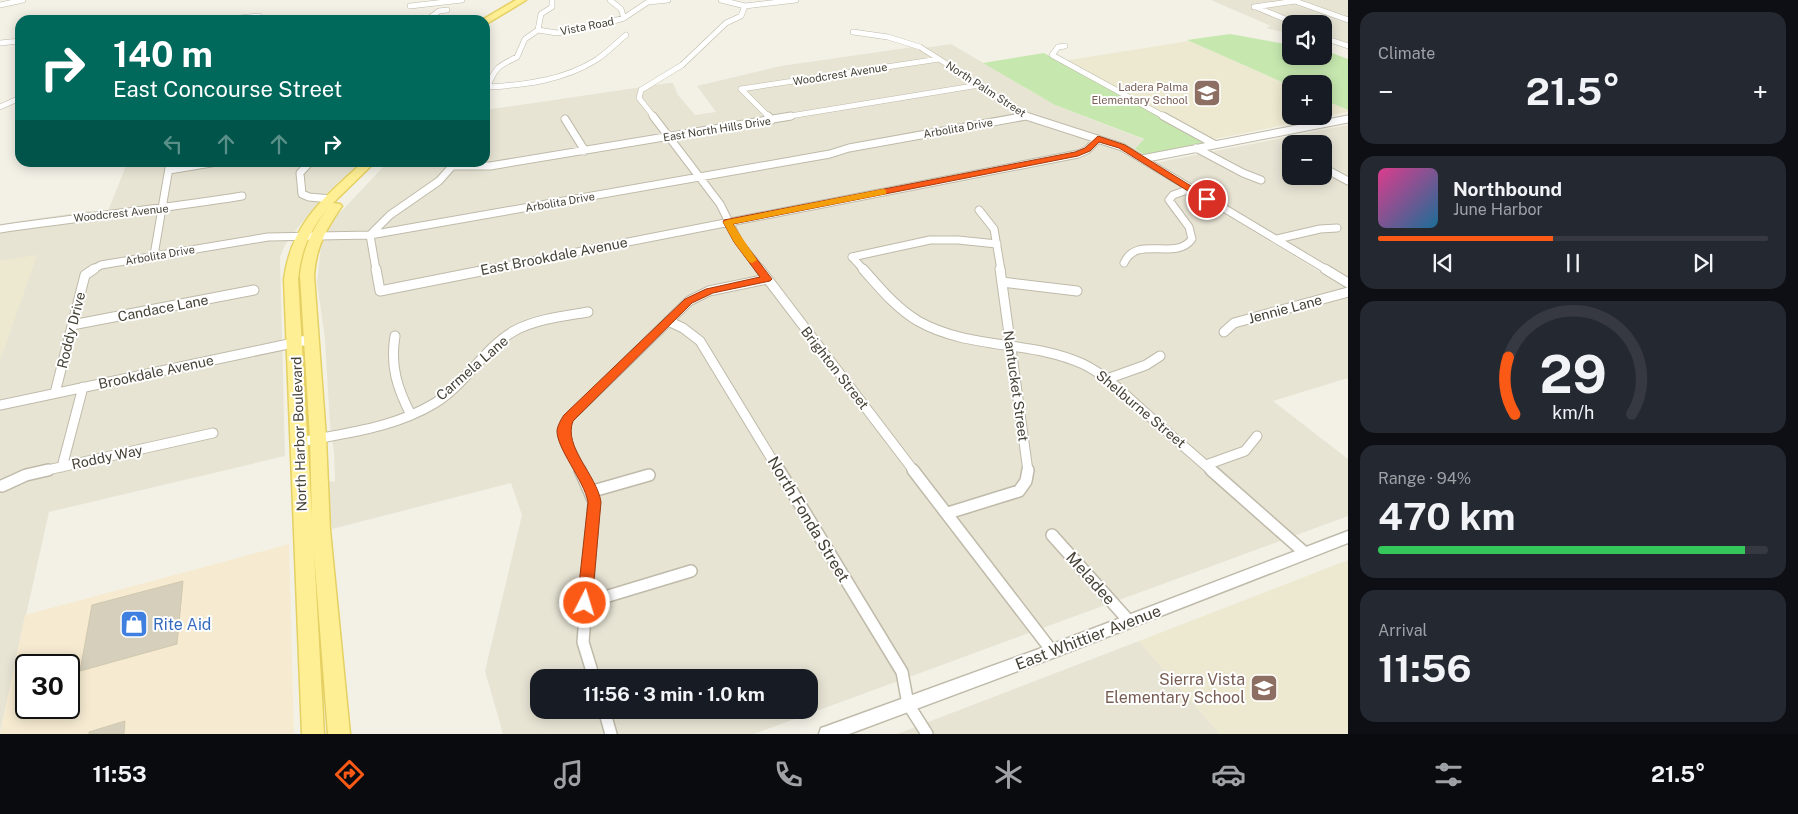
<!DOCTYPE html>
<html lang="en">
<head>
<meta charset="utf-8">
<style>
	:root { --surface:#171b24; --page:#242831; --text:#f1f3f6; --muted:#9ea1a6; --line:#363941; --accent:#fb5916 }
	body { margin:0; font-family:"Public Sans",sans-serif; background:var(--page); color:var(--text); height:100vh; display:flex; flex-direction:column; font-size:19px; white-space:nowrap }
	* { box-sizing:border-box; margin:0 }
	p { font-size:16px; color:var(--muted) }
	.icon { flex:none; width:28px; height:28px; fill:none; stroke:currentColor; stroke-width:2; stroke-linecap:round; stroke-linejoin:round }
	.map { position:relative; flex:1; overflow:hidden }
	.details { display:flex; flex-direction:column; gap:12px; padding:12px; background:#0d0f14; width:450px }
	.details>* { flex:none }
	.top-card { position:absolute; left:15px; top:15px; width:475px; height:152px; border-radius:15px; box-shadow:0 2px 12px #0003; background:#00695c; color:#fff; overflow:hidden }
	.controls { position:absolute; left:1282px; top:15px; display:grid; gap:10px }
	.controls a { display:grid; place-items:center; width:50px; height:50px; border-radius:10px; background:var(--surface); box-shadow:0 2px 12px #0003; font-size:25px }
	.speed { position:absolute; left:15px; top:654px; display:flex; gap:10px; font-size:25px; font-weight:700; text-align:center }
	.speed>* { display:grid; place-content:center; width:65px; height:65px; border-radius:50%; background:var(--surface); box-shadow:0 2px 12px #0003; line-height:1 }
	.speed .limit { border:2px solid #111; border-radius:8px; background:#fff; color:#111 }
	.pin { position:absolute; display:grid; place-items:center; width:42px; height:42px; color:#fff; margin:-21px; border:2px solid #fff; border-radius:50%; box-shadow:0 1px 5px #0007 }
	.me { position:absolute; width:55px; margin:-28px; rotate:5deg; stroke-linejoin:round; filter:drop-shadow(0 0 4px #0008) }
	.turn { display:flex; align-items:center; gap:18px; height:105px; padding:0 15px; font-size:22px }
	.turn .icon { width:65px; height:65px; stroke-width:2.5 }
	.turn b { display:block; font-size:35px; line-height:42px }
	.lanes { display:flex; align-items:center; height:48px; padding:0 15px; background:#0003; justify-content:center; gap:25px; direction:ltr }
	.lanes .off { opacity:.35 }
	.big { font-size:38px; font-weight:700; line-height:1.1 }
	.details .card { flex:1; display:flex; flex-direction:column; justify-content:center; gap:8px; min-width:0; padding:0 18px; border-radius:15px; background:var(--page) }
	.details .dial { align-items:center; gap:0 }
	.dial svg { height:130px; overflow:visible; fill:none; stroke:var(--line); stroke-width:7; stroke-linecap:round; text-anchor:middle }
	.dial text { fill:var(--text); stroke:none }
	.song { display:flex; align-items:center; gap:15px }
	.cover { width:60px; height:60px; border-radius:8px; background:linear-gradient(135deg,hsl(330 70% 55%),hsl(200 70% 35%)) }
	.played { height:5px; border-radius:2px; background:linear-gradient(90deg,var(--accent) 45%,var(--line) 45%) }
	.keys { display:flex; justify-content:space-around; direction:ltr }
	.heat { display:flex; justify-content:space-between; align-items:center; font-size:28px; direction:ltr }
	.charge { height:8px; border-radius:4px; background:linear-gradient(90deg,#34c759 94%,var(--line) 0) }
	.trip { position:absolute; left:530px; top:669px; width:288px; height:50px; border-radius:15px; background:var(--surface); box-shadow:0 2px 12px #0003; font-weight:700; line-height:50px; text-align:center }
	.menu { display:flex; height:80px; justify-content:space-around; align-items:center; background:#090b0e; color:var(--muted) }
	.menu .icon { width:35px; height:35px }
	.menu .active { color:var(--accent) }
	.menu b { font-size:22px; color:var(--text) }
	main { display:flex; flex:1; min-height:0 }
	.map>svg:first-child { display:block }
	.residential { fill:#e7e4d4; fill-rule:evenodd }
	.commercial { fill:#f6ebd1; fill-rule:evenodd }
	.education { fill:#ede9d0 }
	.green { fill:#c6e8af }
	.building { fill:#d5cfbc; stroke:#d0c8af }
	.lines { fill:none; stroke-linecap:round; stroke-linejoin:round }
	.minor-far3-casing { stroke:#bfbaa9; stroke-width:6 }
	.minor-far2-casing { stroke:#bfbaa9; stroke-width:9 }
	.minor-far1-casing { stroke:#bfbaa9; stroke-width:11 }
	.minor-casing { stroke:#bfbaa9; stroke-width:14 }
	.tertiary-casing { stroke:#bfbaa9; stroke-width:3 }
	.primary-casing { stroke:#e4d063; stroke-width:3 }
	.minor-far3 { stroke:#fff; stroke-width:5 }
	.minor-far2 { stroke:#fff; stroke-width:7 }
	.minor-far1 { stroke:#fff; stroke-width:9 }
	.minor { stroke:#fff; stroke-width:11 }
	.tertiary { fill:#fff; fill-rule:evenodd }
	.primary { fill:#ffef94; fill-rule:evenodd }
	.route { fill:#fb5916; stroke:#a33a0e }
	.slow { fill:#f59e0b }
	.labels { text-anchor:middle; stroke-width:4; stroke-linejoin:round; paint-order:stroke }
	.far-street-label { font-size:11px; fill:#464236; stroke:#fff }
	.far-education-label { font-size:11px; fill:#785e54; stroke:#fff; text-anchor:end }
	.street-label { font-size:14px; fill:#464236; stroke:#fff }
	.near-street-label { font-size:16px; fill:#464236; stroke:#fff }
	.near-shop-label { font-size:16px; fill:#366cbe; stroke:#fff; text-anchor:start }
	.near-education-label { font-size:16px; fill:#785e54; stroke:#fff; text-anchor:end }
</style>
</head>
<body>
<main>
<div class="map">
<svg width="1348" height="734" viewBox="0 0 1348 734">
	<rect width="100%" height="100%" fill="#f3f1e6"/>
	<path class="residential" d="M1211 0H1348V47L1324 41V24H1291V34L1266 28 1271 26Z
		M951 44 1055 105 1145 140 1135 149 1125 153 1348 289V378L1273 401 1348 459V516L754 734H503L485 671 522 515 511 483 332 529 327 482 335 481 334 451 330 425 325 340 317 282 321 246 334 219 387 163 485 162V110L669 83H673L678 95 695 115 716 112 697 86 781 66 913 47 917 49ZM539 678H809V710H539Z
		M1348 125V278L1154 163ZM1291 144H1324V176H1291Z
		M127 163H360L328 192 299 226 285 245 280 257 285 456 49 512 0 732V224L88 211H108Z
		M1139 641 1220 734H897Z"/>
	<path class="commercial" d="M289 544 294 734H0L25 615ZM26 665H69V708H26Z"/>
	<path class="education" d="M1189 41 1291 86V116H1324V100L1348 110V112L1210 140 1063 61Z
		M37 255 0 361V261Z
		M1348 560V734H1220L1139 641Z"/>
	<path class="green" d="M1230 34 1291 45V56H1324V50L1348 59V110L1324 100V84H1291V86L1187 40Z
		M1044 53 1207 142 1145 155 1135 149 1144 139 1055 105 983 63Z"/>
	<path class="building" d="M183 581 177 644 80 671 92 605Z
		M125 721 124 734H89V732Z"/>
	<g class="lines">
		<g class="minor-far3-casing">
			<path id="minor-far3" d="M610 0 621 9 624 18
				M721 0 745 6 796 0
				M0 5 23 0
				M410 6 462 0
				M1254 7 1295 1 1348 20
				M1256 7 1297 24
				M220 20 259 16V20
				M427 20 439 11 447 10
				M538 30 525 39 517 57C500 65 494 68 488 87 526 85 564 80 596 60 607 53 616 43 626 35
				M538 30 557 33 603 24 624 18 648 2 668 0
				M538 30 541 14 552 7V0
				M853 32 888 37 920 47 1030 117
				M1324 38 1348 46
				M0 43 20 41
				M1065 46 1058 47 1052 55 1165 117
				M741 89 939 59
				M741 89 769 117
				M0 107 20 98
				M654 117 639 98 641 90 682 65 726 23 741 16 745 6
				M784 117 979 85
				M1019 117 1026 116"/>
		</g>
		<g class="minor-far2-casing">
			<path id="minor-far2" d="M653 116 720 204 739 242 761 270
				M768 116 772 120
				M1026 116 1122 147 1327 270
				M1163 116 1214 144
				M565 119 585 151
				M1196 148 1243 173 1261 180
				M1142 159 1348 119
				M310 162 300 173 302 194 309 197 331 199
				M453 166H490L791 116
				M1324 168 1348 181
				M169 170 217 162
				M979 210 994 229 1001 270
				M0 229C81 217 162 209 242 196
				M371 234 390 215 439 181 455 163
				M370 235 376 270
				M1277 239 1320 229 1337 228
				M154 255 170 162
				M852 257 864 270
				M852 257 930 240H958L997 244
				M1124 263C1137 234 1175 262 1192 239L1189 227 1169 200 1173 195 1190 189
				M92 270 101 265 268 237 370 235 830 154 849 148 1026 116
				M485 270 1078 154 1087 150 1098 139"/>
		</g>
		<g class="minor-far1-casing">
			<path id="minor-far1" d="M376 269 380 291 491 269
				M760 269 914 471
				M863 269C880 288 896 308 918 321 969 350 1031 340 1083 364 1104 374 1121 391 1138 406 1162 428 1187 449 1212 471
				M1000 269 1028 471
				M1325 269 1348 283
				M1002 282 1077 291
				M668 321 683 328 700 341 779 471
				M72 325 254 290
				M1224 332 1234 323 1348 292
				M395 336C390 366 397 388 411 415
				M1107 379 1146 365 1160 356
				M55 393 85 275 94 269
				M0 405 312 339
				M300 442C346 433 394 428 435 403 466 384 483 349 514 331 536 319 564 316 588 312
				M1206 465 1245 451 1257 436
				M62 467 83 387
				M43 471 213 433
				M581 471 564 437 563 430 568 419 689 301 709 291 767 279"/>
		</g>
		<g class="minor-casing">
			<path id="minor" d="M580 470 594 502 583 642 594 678
				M779 470 902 672 908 704 927 734
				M913 470 1052 651
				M1211 470 1305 553
				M2 486 26 475 48 470
				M593 491 649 475
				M948 513 1019 491 1026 481 1028 470
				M1052 535 1129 621
				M585 603 691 571
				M604 710 611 734"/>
		</g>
		<g class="tertiary-casing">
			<path id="tertiary" d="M1348 531V543L1058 656 849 734H819L821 728 827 726 1050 645Z"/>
		</g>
		<g class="primary-casing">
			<path id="primary" d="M516 0H526L488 23H485V20H482Z
				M363 162H375L333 203 340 204 342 206C326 229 316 247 314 275L326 438 330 530 350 734H328L314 552 324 734H302L284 279C292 222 323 199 363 162ZM329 207C312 228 303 249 300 275L310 438 312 518 298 279C301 250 310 229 329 207Z"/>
		</g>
		<use href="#minor-far3" class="minor-far3"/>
		<use href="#minor-far2" class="minor-far2"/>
		<use href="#minor-far1" class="minor-far1"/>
		<use href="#minor" class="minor"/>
		<use href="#tertiary" class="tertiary"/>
		<use href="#primary" class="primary"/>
	</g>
	<path class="route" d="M1098 136 1125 145 1212 199 1210 201H1204L1119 148 1099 142 1090 151 1078 156 733 224 743 241 772 279 770 281 713 293 692 303 573 421C563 447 597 475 601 502L592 603 590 608 585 610 579 608 577 603 588 502C584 480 556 448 557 430 558 425 561 419 564 415L685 299 706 289 760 277 734 242 723 222 724 220 1075 152 1085 148Z"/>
	<path class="slow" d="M883 189 886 190V194L733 224 757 260 752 263 749 262 734 242 723 222 727 220Z"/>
	<defs>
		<g id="school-square" transform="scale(1.4375)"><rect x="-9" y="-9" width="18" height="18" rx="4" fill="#8d6e63" stroke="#fff"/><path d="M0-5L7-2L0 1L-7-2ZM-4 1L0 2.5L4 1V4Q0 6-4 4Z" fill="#fff"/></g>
		<g id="shop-square" transform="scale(1.4375)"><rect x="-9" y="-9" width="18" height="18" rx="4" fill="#3f7fe0" stroke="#fff"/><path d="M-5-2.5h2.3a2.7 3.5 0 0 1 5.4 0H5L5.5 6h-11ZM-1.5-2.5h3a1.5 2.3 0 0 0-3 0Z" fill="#fff"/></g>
	</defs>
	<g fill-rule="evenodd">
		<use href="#school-square" x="1207" y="93"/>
		<use href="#shop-square" x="134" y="624"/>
		<use href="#school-square" x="1264" y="688"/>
	</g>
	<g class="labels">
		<g class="far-street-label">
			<text transform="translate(587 26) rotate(-11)" y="4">Vista Road</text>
			<text transform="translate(840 74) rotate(-9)" y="4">Woodcrest Avenue</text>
			<text transform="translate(986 89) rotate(33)" y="4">North Palm Street</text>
			<text transform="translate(958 128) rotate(-10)" y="4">Arbolita Drive</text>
			<text transform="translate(717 129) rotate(-9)" y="4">East North Hills Drive</text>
			<text transform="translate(560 202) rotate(-10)" y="4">Arbolita Drive</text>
			<text transform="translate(121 213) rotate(-6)" y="4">Woodcrest Avenue</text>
			<text transform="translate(160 255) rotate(-10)" y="4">Arbolita Drive</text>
		</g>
		<g class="far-education-label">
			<text x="1188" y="91">Ladera Palma<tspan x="1188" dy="13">Elementary School</tspan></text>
		</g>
		<g class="street-label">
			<text transform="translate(554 256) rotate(-11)" y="5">East Brookdale Avenue</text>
			<text transform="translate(163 308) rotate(-11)" y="5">Candace Lane</text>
			<text transform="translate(1285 309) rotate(-15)" y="5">Jennie Lane</text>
			<text transform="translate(71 330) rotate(-76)" y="5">Roddy Drive</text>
			<text transform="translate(472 368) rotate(-41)" y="5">Carmela Lane</text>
			<text transform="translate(835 368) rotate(52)" y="5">Brighton Street</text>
			<text transform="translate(156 372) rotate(-12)" y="5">Brookdale Avenue</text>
			<text transform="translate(1016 386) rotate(82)" y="5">Nantucket Street</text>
			<text transform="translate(1141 409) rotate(40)" y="5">Shelburne Street</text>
			<text transform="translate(299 434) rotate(-92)" y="5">North Harbor Boulevard</text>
			<text transform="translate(107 457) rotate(-12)" y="5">Roddy Way</text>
		</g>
		<g class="near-street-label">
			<text transform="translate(809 519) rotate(59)" y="6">North Fonda Street</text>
			<text transform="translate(1091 578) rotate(48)" y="6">Meladee</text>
			<text transform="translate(1088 637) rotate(-21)" y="6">East Whittier Avenue</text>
		</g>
		<g class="near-shop-label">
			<text x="153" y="630">Rite Aid</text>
		</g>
		<g class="near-education-label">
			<text x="1245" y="685">Sierra Vista<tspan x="1245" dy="18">Elementary School</tspan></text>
		</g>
	</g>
</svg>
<div class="controls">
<a><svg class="icon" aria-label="sound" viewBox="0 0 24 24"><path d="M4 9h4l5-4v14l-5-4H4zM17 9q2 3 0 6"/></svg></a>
<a>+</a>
<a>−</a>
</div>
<div class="speed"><div class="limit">30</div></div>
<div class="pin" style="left:1207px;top:199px;background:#d93025"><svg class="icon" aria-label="arrive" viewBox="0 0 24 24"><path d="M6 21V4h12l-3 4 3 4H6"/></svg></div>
<svg class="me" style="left:585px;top:603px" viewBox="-20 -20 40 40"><circle r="17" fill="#fb5916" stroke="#fff" stroke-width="3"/><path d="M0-11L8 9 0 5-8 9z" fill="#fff"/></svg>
<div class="trip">11:56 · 3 min · 1.0 km</div>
<div class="top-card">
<div class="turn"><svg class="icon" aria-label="right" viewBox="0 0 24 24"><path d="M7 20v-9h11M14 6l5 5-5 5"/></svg><div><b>140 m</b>East Concourse Street</div></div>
<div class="lanes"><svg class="icon off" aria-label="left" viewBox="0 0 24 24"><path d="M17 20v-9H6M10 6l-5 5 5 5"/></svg><svg class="icon off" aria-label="ahead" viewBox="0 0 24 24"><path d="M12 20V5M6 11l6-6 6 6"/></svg><svg class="icon off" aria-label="ahead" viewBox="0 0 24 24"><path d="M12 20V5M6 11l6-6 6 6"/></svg><svg class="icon" aria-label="right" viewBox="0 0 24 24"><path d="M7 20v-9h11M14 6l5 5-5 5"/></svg></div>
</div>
</div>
<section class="details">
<div class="card"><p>Climate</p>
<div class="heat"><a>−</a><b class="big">21.5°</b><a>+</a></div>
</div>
<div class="card">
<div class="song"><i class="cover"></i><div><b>Northbound</b><p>June Harbor</p></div></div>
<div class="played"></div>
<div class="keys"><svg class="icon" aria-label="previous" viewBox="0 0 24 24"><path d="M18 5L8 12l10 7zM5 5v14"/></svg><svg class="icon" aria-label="pause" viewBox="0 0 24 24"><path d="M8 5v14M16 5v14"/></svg><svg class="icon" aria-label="next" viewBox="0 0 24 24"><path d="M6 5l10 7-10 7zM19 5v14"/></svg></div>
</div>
<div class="card dial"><svg viewBox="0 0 100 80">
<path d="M14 69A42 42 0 1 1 86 69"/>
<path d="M14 69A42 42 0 0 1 10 34" stroke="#fb5916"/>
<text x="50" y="56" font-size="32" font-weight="700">29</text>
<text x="50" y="72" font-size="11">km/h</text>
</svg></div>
<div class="card"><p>Range · 94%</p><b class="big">470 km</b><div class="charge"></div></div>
<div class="card"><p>Arrival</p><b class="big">11:56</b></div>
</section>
</main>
<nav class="menu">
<b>11:53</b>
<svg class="icon active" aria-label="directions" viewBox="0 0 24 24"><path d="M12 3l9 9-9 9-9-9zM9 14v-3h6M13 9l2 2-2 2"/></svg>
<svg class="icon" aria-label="music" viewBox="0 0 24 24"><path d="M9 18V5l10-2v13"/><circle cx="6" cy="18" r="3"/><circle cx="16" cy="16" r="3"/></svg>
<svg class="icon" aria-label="phone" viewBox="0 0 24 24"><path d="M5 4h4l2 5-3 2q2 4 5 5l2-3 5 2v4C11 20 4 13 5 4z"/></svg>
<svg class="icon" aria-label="climate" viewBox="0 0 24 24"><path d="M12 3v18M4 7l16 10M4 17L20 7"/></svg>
<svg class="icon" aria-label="car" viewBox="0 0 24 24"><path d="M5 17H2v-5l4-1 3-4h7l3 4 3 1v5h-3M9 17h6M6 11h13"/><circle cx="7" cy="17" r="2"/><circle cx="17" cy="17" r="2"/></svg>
<svg class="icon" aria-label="filters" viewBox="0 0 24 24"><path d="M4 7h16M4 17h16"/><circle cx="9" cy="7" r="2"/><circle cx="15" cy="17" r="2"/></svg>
<b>21.5°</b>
</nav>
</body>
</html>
